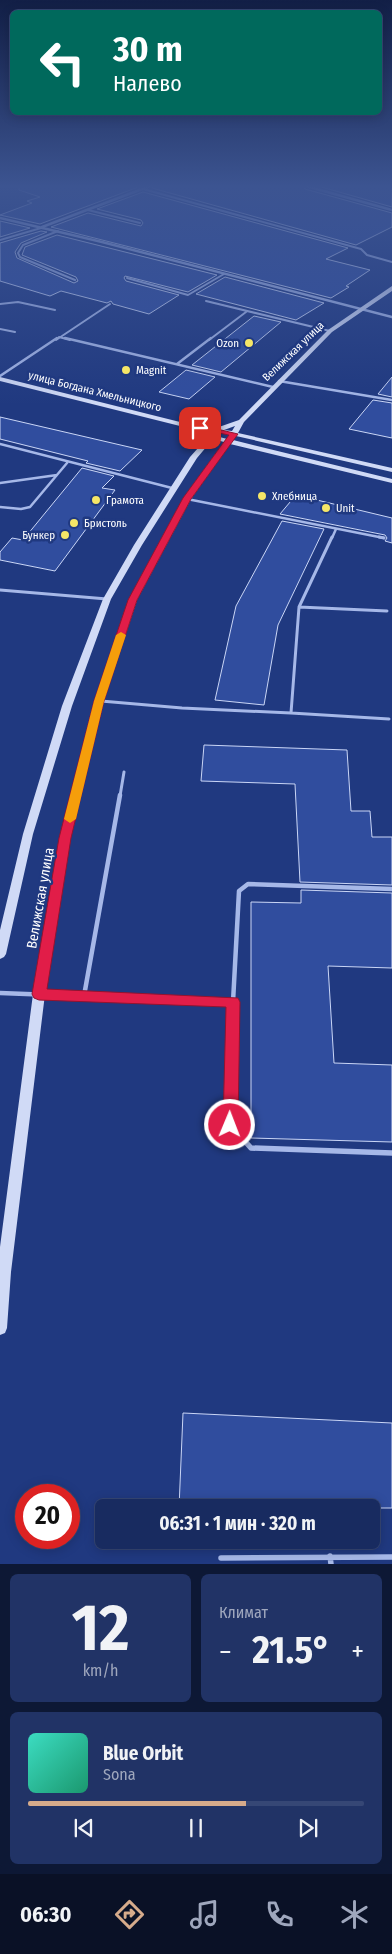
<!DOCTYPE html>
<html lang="ru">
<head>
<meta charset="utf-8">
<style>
	:root { --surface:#182b60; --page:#213366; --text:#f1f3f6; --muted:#9fa7bd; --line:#364775; --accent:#d6ab8b }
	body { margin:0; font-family:"Fira Sans Condensed",sans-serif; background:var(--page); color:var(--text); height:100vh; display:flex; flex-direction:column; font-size:19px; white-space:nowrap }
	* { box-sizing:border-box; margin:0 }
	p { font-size:16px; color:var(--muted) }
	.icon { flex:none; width:28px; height:28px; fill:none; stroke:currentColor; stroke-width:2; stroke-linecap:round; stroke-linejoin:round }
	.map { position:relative; height:1564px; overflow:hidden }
	.side { display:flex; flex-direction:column; gap:10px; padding:10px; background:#0d1835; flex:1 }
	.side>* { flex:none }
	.hud { position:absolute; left:10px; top:10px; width:372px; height:105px; border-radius:8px; box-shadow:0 2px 12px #0003,0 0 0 1px var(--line); background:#00695c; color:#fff; overflow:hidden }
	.speed { position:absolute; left:15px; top:1484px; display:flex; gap:10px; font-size:25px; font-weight:700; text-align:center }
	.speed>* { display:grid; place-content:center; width:65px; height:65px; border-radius:50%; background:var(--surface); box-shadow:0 2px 12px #0003,0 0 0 1px var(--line); line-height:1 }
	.speed .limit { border:8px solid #d22; background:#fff; color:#111 }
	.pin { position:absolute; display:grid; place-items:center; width:42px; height:42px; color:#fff; margin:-21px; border-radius:10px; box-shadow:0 2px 8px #0006 }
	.me { position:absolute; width:55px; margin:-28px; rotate:1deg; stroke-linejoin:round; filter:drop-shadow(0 0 4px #0008) }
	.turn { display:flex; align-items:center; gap:18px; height:105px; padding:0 20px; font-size:22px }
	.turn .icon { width:65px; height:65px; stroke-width:2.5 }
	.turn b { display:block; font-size:35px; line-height:42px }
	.big { font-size:38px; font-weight:700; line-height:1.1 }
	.side .tile { flex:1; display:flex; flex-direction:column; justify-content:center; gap:8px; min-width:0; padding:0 18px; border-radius:8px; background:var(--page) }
	.side .dial { align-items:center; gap:0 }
	.dial b { font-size:65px; line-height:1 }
	.song { display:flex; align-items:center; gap:15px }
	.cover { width:60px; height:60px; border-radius:8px; background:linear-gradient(135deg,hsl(170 70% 55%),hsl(160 70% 35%)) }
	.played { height:5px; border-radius:2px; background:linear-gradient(90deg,var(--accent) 65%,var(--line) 65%) }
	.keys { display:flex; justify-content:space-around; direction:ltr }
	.heat { display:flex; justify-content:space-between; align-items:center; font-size:28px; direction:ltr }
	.side .tiles { flex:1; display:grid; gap:10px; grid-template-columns:1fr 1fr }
	.tile:last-child { grid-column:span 2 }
	.trip { position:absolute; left:95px; top:1499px; width:285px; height:50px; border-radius:8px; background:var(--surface); box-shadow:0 2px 12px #0003,0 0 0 1px var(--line); font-weight:700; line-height:50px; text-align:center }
	.menu { display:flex; height:80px; justify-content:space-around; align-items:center; background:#0a1126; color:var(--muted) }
	.menu .icon { width:35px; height:35px }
	.menu .current { color:var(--accent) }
	.menu b { font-size:22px; color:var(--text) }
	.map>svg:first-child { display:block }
	.building { fill:#304d9e; stroke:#cad6f6 }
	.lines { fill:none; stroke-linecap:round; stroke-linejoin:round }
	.lane-far4 { stroke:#a6b8e8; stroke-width:2 }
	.lane-far3 { stroke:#a6b8e8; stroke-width:2.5 }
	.lane-far2 { stroke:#a6b8e8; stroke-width:3 }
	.lane-far1 { stroke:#a6b8e8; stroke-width:4.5 }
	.lane { stroke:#a6b8e8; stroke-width:5.5 }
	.street { stroke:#a6b8e8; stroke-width:2.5 }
	.secondary { fill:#d0daf6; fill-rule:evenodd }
	.route { fill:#e11d48; stroke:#92132f }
	.slow { fill:#f59e0b }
	.poi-dot { fill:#f5e667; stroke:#203980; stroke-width:2 }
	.labels { text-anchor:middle; stroke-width:5; stroke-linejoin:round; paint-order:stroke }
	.far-poi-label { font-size:11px; fill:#fff; stroke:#203980; text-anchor:start }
	.far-street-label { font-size:11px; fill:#fff; stroke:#203980 }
	.street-label { font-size:14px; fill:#fff; stroke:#203980 }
</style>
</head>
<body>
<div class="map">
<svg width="392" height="1564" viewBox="0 0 392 1564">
	<rect width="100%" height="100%" fill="#203980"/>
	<path class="building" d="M19 186H141L40 224 0 215 32 203 27 201 40 197 19 190Z
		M153 186H303L305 189 392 213V227L356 245 152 188Z
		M318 186H392V207Z
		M143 192 348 248 326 259 370 270 346 286 349 287 331 298 51 227 88 213 141 226 143 223 141 220 97 209Z
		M0 221 30 228 0 237Z
		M41 231 47 232 21 243 15 252 17 258 74 283 78 281 76 277 22 255 25 247 57 235 217 275 188 292 125 276 124 278 126 281 179 295 149 314 113 304 111 301 107 303 61 291 50 296 0 281V243Z
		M225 277 324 303 296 320 196 294Z
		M254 316 281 322 221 372 192 365Z
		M186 370 215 377 189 399 159 392Z
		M392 377V397L378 394Z
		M373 400 392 403V438L349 429Z
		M0 417 142 450 120 471 86 463 88 461 0 439Z
		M82 468 114 476 102 488 115 490 55 571 0 560V552L12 538 23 540Z
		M296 495 392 518V543L385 541 387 538 385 535 280 514Z
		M282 521 324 529 278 625 264 705 215 700 236 606Z
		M204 745 347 750 351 811H370L372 837H392V885L300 882 295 784 201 781Z
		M301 890 392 893V968L328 966 334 1063 392 1065V1142L251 1138V902L301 903Z
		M183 1413 392 1423V1508H179Z"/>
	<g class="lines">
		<path class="lane-far4" d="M143 189 361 249 367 255 392 262
			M88 210 140 223
			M58 231 23 245 18 253 20 257 75 280
			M0 240 41 228
			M127 278 188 295 224 274
			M206 301 330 331
			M0 304 18 302 55 310
			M0 329 15 332
			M59 337 70 340
			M56 340 110 304
			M209 340 246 312"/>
		<path class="lane-far3" d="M65 338 273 387
			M177 364 211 338
			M0 376 57 338
			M279 381 392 400
			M0 444 172 488
			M0 483 57 475
			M187 499 384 538
			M0 507 21 509 30 507 67 463
			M332 538 336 529"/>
		<path class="lane-far2" d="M379 537 384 538
			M0 590 107 599
			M299 607 387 611
			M101 701 182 708 291 713 299 607 332 537
			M291 713 389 719
			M120 796 124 772"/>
		<path class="lane-far1" d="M0 993 233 1002
			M84 996 120 795
			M235 1130 230 1125 233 1002 239 891 248 884 392 889"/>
		<path class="lane" d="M234 1129 251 1148 392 1153
			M330 1556 331 1564
			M221 1558 392 1557"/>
		<path class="street" d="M306 186 392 210
			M0 218 102 242 392 317
			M42 227 150 186"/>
		<path class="secondary" d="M392 286V291L332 332 244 422 238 433 392 468V472L236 436 233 440 392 479V483L230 444 191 499 137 600 104 701 70 838 45 994 11 1272 7 1328 5 1333 0 1335V1247L33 994 60 838 94 701 129 600 183 499 224 442 213 439 197 458 142 545 111 599 72 706 33 834 6 954 4 957 0 959V930L23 834 62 706 103 599 134 545 190 457 207 438 204 436 209 435 212 431 184 427 0 381V377L184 423 216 428 239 420 328 330ZM235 426 232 431 224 430ZM219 432 230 435 227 439 216 436Z"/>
	</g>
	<linearGradient id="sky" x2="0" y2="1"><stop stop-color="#121f46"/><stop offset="0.46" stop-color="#3c5491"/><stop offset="1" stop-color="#3c5491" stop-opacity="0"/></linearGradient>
	<rect width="392" height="405" fill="url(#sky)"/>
	<path class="route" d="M200 425 238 434 191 499 137 600 104 701 71 838 47 989 238 998 240 1002 238 1125 236 1130 230 1132 225 1130 223 1125 226 1007 39 1000 34 998 32 994 59 838 94 701 128 600 183 498 229 435 198 429 197 428Z"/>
	<path class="slow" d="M121 632 126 635 104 701 76 819 70 823 64 819 94 701 116 635Z"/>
	<g class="poi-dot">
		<circle cx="249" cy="343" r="5"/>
		<circle cx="126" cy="370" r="5"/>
		<circle cx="262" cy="496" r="5"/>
		<circle cx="96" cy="500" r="5"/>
		<circle cx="326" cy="508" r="5"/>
		<circle cx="74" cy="523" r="5"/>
		<circle cx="65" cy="535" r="5"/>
	</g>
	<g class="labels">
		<g class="far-poi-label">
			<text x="239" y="347" text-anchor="end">Ozon</text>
			<text x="136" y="374">Magnit</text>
			<text x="272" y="500">Хлебница</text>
			<text x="106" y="504">Грамота</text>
			<text x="336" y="512">Unit</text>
			<text x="84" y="527">Бристоль</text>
			<text x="55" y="539" text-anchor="end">Бункер</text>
		</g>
		<g class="far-street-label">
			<text transform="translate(293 351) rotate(-44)" y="4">Велижская улица</text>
			<text transform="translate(95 391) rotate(14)" y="4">улица Богдана Хмельницкого</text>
		</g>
		<g class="street-label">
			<text transform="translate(40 898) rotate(-80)" y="5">Велижская улица</text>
		</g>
	</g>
</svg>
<div class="speed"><div class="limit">20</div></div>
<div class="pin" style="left:200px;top:428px;background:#d93025"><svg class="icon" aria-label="arrive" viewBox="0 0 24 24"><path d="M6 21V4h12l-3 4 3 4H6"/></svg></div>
<svg class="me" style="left:230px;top:1125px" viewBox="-20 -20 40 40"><circle r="17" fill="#e11d48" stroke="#fff" stroke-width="3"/><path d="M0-11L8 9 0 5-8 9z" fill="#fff"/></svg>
<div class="trip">06:31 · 1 мин · 320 m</div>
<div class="hud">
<div class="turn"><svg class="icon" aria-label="left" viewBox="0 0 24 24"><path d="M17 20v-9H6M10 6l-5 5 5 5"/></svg><div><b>30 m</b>Налево</div></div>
</div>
</div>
<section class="side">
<div class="tiles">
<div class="tile dial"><b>12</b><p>km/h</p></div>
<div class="tile"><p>Климат</p>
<div class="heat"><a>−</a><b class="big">21.5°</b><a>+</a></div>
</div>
<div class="tile">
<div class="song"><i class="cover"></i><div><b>Blue Orbit</b><p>Sona</p></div></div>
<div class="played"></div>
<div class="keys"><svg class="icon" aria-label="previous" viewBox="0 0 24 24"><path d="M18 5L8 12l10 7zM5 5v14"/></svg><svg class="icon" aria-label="pause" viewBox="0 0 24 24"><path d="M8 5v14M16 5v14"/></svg><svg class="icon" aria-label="next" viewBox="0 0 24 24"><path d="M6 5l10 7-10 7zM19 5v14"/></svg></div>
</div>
</div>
</section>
<nav class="menu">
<b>06:30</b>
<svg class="icon current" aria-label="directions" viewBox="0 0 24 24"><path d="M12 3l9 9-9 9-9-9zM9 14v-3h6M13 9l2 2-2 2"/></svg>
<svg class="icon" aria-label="music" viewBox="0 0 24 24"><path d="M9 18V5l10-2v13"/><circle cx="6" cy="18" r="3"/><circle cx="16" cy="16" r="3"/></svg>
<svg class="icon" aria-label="phone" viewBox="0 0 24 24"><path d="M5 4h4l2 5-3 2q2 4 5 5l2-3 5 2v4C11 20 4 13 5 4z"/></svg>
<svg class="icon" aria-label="climate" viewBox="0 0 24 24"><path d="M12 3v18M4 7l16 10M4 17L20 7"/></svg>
</nav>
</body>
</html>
